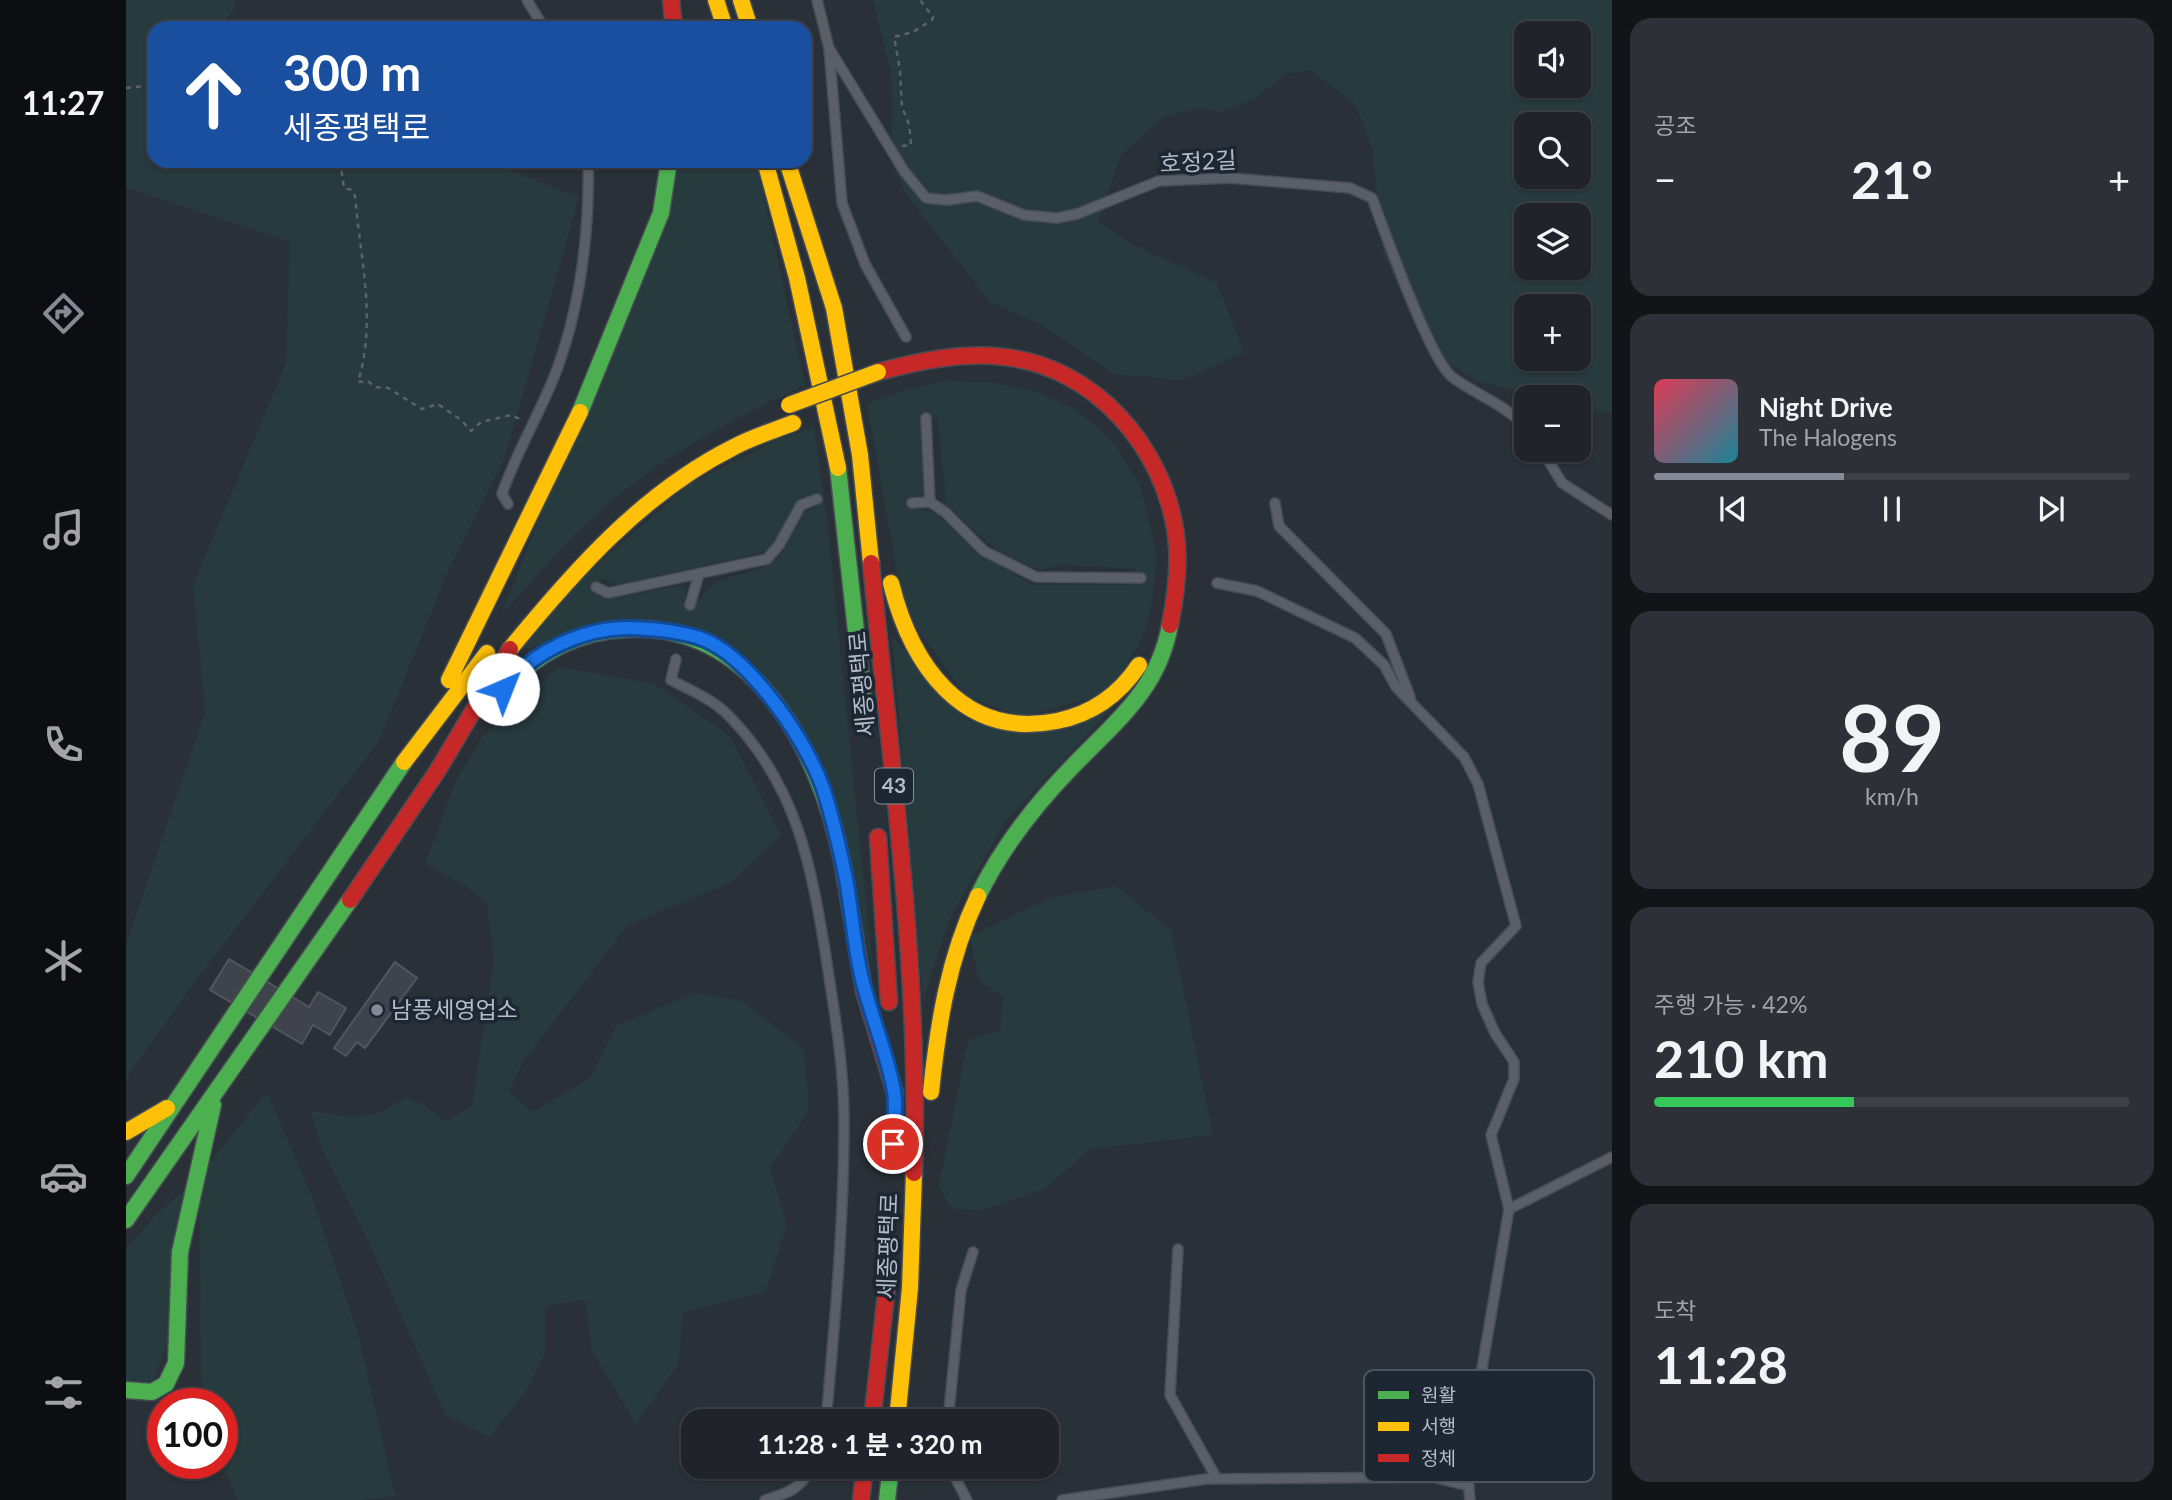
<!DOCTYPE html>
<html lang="ko">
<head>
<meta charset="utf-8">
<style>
	:root { --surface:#20242a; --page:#2d3036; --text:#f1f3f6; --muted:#a2a4a8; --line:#3d4147; --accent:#848b96 }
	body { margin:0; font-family:Lato,"Noto Sans KR",sans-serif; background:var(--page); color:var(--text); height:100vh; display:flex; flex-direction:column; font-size:26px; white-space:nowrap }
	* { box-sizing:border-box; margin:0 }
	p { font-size:23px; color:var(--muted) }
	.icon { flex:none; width:38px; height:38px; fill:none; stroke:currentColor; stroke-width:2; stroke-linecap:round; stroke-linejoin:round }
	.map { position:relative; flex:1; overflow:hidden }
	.side { display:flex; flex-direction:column; gap:18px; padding:18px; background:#121417; width:560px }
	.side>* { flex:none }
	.banner { position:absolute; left:21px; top:21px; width:665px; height:147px; border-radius:21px; box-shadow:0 2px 5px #0004,0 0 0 2px var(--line); background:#1a4fa0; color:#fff; overflow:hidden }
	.fabs { position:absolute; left:1388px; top:21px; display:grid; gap:14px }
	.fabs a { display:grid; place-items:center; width:77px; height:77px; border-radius:14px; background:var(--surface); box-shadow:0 2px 5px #0004,0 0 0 2px var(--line); font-size:35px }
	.speed { position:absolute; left:21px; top:1388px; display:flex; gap:14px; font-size:35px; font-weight:700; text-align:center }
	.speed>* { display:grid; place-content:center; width:91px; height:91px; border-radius:50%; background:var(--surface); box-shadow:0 2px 5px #0004,0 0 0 2px var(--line); line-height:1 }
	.speed .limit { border:10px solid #d22; background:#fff; color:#111 }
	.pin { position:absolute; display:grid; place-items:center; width:60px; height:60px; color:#fff; margin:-30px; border:4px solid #fff; border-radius:50%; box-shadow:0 2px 7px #0007 }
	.me { position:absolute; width:77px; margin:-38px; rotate:44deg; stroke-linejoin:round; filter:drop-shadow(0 0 5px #0008) }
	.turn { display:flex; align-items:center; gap:24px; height:147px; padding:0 21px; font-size:32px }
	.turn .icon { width:91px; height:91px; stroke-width:2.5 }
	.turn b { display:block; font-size:49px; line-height:60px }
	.big { font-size:52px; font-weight:700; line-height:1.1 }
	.side .tile { flex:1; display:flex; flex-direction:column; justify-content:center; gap:10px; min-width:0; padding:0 24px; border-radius:21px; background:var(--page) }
	.side .dial { align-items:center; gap:0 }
	.dial b { font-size:91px; line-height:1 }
	.song { display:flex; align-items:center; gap:21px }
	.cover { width:84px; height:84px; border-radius:10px; background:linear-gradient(135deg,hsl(350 70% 55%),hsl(190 70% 35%)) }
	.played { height:7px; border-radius:4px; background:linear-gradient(90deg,var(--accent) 40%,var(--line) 40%) }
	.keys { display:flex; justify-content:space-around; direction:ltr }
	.heat { display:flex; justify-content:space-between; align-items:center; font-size:38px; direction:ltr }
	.charge { height:10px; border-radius:5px; background:linear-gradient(90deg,#34c759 42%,var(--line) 0) }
	.trip { position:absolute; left:555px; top:1409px; width:378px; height:70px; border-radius:21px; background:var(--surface); box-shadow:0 2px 5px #0004,0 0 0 2px var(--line); font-weight:700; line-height:70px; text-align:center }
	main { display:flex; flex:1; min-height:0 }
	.tab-bar { display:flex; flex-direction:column; width:126px; justify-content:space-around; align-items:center; background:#0d0e11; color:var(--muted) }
	.tab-bar .icon { width:49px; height:49px }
	.tab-bar .active { color:var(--accent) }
	.tab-bar b { font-size:32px; color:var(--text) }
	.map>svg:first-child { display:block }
	.green { fill:#273a3e; fill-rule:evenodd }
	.building { fill:#3f444c; stroke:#52575f; stroke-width:2 }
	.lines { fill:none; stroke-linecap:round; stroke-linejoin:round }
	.lane-casing { stroke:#484c55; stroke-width:12 }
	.fast-casing { stroke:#474c53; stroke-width:19 }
	.slow-casing { stroke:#474c53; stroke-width:19 }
	.jam-casing { stroke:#474c53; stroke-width:19 }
	.path { stroke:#5c6268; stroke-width:2.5; stroke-dasharray:5 5; stroke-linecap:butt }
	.lane { stroke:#5a5e66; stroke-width:9 }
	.fast { stroke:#4caf50; stroke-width:16 }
	.slow { stroke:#ffc107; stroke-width:16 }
	.jam { stroke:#c62828; stroke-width:16 }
	.slow-bridge-casing { stroke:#474c53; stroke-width:19; stroke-linecap:butt }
	.slow-bridge { stroke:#ffc107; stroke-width:16 }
	.route-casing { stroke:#114b97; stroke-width:18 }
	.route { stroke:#1a73e8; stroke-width:12 }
	.poi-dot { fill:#848b96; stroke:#1d2633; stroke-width:2.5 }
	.labels { text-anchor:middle; stroke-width:7; stroke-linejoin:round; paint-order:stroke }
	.shield { fill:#1d2633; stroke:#878f9c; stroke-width:2 }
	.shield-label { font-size:21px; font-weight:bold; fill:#b4bcc9 }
	.street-label { font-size:23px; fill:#b4bcc9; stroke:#1d2633 }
	.poi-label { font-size:23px; fill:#b4bcc9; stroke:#1d2633; text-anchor:start }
	.key { fill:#1d2633; stroke:#4a5360; stroke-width:2 }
	.key-label { font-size:19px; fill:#b4bcc9 }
</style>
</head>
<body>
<main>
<nav class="tab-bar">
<b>11:27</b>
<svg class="icon active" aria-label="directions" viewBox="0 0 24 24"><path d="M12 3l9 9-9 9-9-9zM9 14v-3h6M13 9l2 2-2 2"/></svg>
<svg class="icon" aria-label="music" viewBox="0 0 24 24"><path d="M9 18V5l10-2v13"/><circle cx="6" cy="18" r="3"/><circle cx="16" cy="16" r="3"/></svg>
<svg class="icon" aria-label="phone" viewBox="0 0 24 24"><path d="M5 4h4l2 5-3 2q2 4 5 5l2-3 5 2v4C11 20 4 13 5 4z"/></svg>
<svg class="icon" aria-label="climate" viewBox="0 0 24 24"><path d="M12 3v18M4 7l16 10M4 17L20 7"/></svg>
<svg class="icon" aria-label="car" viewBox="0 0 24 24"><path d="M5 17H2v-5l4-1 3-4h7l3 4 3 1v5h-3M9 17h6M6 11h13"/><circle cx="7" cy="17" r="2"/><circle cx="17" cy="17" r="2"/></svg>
<svg class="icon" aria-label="filters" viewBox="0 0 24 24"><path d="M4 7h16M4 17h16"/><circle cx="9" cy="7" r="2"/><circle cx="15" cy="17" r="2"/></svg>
</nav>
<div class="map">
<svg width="1486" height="1500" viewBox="0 0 1486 1500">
	<rect width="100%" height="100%" fill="#2a3038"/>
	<path class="green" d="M0 0H109V9L91 28H28V161H359L453 197 380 454 326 562 253 741 65 987 0 1079V945L79 712 67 585 160 363 164 242 0 187Z
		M747 0H1486V414L1453 406 1452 397H1417L1353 382 1302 352 1257 253 1246 147 1229 104 1184 70 1159 74 1129 99 1095 112 1074 108 1037 117 995 155 972 221 1006 244 1091 283 1118 353 1055 380 988 374 913 323 864 302 780 194 766 164 765 72ZM1400 33H1452V86H1400ZM1400 124H1452V177H1400ZM1400 215H1452V268H1400ZM1400 306H1452V359H1400Z
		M554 161H630L679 385C600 422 522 464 459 525 430 553 403 585 375 615Z
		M817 381 862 382 909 391 951 410 986 441 1013 483 1027 535 1030 561 1026 600 1022 624 1012 645 995 674 973 696 895 717 840 696 778 610 741 404 779 390ZM812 418 820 505 873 552 912 570 933 565 1009 568V585H906L854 554 809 512 787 509 784 497 795 496 799 489V422Z
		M688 427 701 520 747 971 697 763 577 632 392 649 445 587 565 483 655 438ZM689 494 690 508C663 512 669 546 648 561 617 582 589 568 570 606L556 602 560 597 559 590 551 586 486 598 465 590 476 578 493 585 638 552 650 542 672 500Z
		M766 636 840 721 985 709 879 822 823 920 797 1002Z
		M433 667 527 683 604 736 655 835 605 882 501 926 397 1062 383 1092 407 1112 464 1078 490 1026 569 993 615 1001 678 1049 683 1110 644 1168 661 1225 639 1292 557 1312 552 1365 510 1424 466 1351 459 1300 419 1306V1353L401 1389 364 1437 320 1416 243 1243 195 1147 185 1111 220 1116 251 1114 281 1097 301 1107 320 1122 346 1105 368 960 361 904 342 887 299 864 329 783 356 737Z
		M991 886 1045 931 1087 1135 964 1149 919 1189 852 1211 826 1208 813 1187 842 1040 874 1030 877 997 852 980 844 936 927 897Z
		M141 1092 185 1194 233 1337 269 1496 234 1500H112L95 1463 96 1404 80 1403 75 1377 73 1176Z
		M60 1188 43 1338 27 1382 0 1380V1249L29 1216Z"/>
	<path class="building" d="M103 959 183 1007 192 992 220 1008 204 1035 187 1025 176 1044 84 990Z
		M269 962 291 978 239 1048 231 1042 220 1056 208 1048Z"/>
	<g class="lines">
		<g class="lane-casing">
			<path id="lane" d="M401 0 418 28
				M691 0 703 48 716 203 739 264 780 337
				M703 48 778 171 800 198 821 200 851 196 898 215 931 218 951 214 1033 181 1104 178 1224 188 1246 198C1259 232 1303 357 1325 376 1349 395 1380 404 1400 428
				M800 418 804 502
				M1416 450 1436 483 1486 515
				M786 503 804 502 819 512 858 551 910 577 1015 578
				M1149 503 1153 526 1260 634 1284 697
				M382 504 376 494C390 453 412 417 428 377 454 311 464 231 462 161
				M1091 583 1131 591 1229 638 1258 665 1270 687 1338 757 1352 784 1390 926 1355 963 1352 982 1356 1004 1369 1033 1388 1062V1079L1365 1135 1383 1209 1340 1463 1344 1500
				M470 587 482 593 641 559 653 545 675 505 691 499
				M564 605 573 574
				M550 659 545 680C564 690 588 700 603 716 671 786 685 864 700 957 708 1010 718 1065 718 1120 718 1220 709 1321 700 1421
				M1383 1209 1486 1157
				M1052 1249 1044 1395 1091 1479
				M822 1421 835 1290 847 1252
				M823 1466 841 1500
				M639 1500C662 1494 676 1487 687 1466
				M936 1500 1080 1479 1307 1477 1343 1486"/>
		</g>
		<g class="fast-casing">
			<path id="fast" d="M454 412 535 213 543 161
				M712 468 739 713
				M372 695C406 656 448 631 501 629 638 622 702 770 720 883
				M852 896C875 849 909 805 946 767 989 722 1032 691 1044 625
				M0 1176 278 762
				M0 1220 224 900
				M0 1390 26 1392 40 1384 50 1363 54 1252 87 1105
				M761 1500 765 1466"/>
		</g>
		<g class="slow-casing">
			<path id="slow" d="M590 0 599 28
				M615 0 624 28
				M639 161 671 278 712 468
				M661 161 708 308 734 455 745 563
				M765 583C785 664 836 740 931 721 966 714 993 695 1013 665
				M384 649C448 571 516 493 608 447 626 437 647 431 667 423
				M323 680 454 412
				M278 762 361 653
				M805 1092C812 1024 822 959 852 896
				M0 1132 41 1108
				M771 1421 784 1288 788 1173"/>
		</g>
		<g class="jam-casing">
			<path id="jam" d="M545 0 548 28
				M752 372C793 361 835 352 878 357 969 367 1038 447 1050 535 1054 565 1050 595 1044 625
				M745 563C765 765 794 969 788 1173
				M752 837 763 1002
				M720 883 738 991 769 1093
				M224 900 312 770 384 649
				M746 1421 763 1267
				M735 1500 739 1466"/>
		</g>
		<path class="path" d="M0 88 20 86 28 81
			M776 146 785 145C784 128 783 121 776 108L774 70 768 37 787 32 806 20 807 17 794 0
			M214 161 218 188 226 190 229 196C234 257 251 321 232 382L242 381 248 387 262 388 296 409 312 404 335 420 345 431 355 422 385 415 396 420"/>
		<use href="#lane" class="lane"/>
		<use href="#fast" class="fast"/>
		<use href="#slow" class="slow"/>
		<use href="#jam" class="jam"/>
		<g class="slow-bridge-casing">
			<path id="slow-bridge" d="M663 405 752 372"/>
		</g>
		<use href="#slow-bridge" class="slow-bridge"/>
	</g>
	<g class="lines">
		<g class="route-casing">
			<path id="route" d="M377 689C407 651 458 627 506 628 529 629 557 631 579 640 627 661 682 743 698 791 707 819 714 850 720 879 726 912 728 946 736 979 745 1016 761 1053 768 1091 771 1107 767 1127 767 1144"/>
		</g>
		<use href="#route" class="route"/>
	</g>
	<circle class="poi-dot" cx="251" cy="1010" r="7"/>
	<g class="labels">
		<rect class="shield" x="749" y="768.5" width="38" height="35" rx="5"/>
		<g class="shield-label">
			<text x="768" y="793">43</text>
		</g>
		<g class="street-label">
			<text transform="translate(1072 162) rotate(-3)" y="8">호정2길</text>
			<text transform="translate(736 684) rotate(-95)" y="8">세종평택로</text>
			<text transform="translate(762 1246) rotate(-88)" y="8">세종평택로</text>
		</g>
		<g class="poi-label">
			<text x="265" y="1018">남풍세영업소</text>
		</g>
	</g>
	<rect x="1238" y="1370" width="230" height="112" rx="10" class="key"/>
	<rect x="1252" y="1391" width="31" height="8" fill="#4caf50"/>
	<rect x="1252" y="1422" width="31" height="9" fill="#ffc107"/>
	<rect x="1252" y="1454" width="31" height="8" fill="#c62828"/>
	<g class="key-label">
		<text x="1295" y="1402">원활</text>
		<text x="1295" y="1433">서행</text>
		<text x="1295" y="1465">정체</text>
	</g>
</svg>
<div class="fabs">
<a><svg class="icon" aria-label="sound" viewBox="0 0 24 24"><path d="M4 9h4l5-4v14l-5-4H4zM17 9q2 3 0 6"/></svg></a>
<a><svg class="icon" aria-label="search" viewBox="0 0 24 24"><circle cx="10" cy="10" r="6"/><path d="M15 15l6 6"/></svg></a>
<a><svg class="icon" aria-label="layers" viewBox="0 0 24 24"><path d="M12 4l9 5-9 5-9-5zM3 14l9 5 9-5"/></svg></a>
<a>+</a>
<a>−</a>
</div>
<div class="speed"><div class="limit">100</div></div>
<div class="pin" style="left:767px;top:1144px;background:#d93025"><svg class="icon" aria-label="arrive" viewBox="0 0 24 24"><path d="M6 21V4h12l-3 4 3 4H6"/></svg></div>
<svg class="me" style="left:377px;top:689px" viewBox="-20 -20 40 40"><circle r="19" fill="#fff"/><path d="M0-13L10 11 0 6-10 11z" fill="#1a73e8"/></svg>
<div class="trip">11:28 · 1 분 · 320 m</div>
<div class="banner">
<div class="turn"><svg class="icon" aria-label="ahead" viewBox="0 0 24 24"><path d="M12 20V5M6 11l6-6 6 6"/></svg><div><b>300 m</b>세종평택로</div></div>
</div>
</div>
<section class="side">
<div class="tile"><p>공조</p>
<div class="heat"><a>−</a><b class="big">21°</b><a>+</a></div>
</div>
<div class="tile">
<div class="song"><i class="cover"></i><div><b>Night Drive</b><p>The Halogens</p></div></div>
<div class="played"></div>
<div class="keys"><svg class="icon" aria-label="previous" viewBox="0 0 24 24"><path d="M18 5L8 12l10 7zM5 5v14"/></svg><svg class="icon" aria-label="pause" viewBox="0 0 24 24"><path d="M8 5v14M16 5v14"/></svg><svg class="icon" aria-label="next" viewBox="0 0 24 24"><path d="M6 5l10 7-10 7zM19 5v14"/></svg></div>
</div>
<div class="tile dial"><b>89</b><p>km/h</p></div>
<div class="tile"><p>주행 가능 · 42%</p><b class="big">210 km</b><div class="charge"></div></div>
<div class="tile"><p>도착</p><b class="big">11:28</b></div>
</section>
</main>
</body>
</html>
